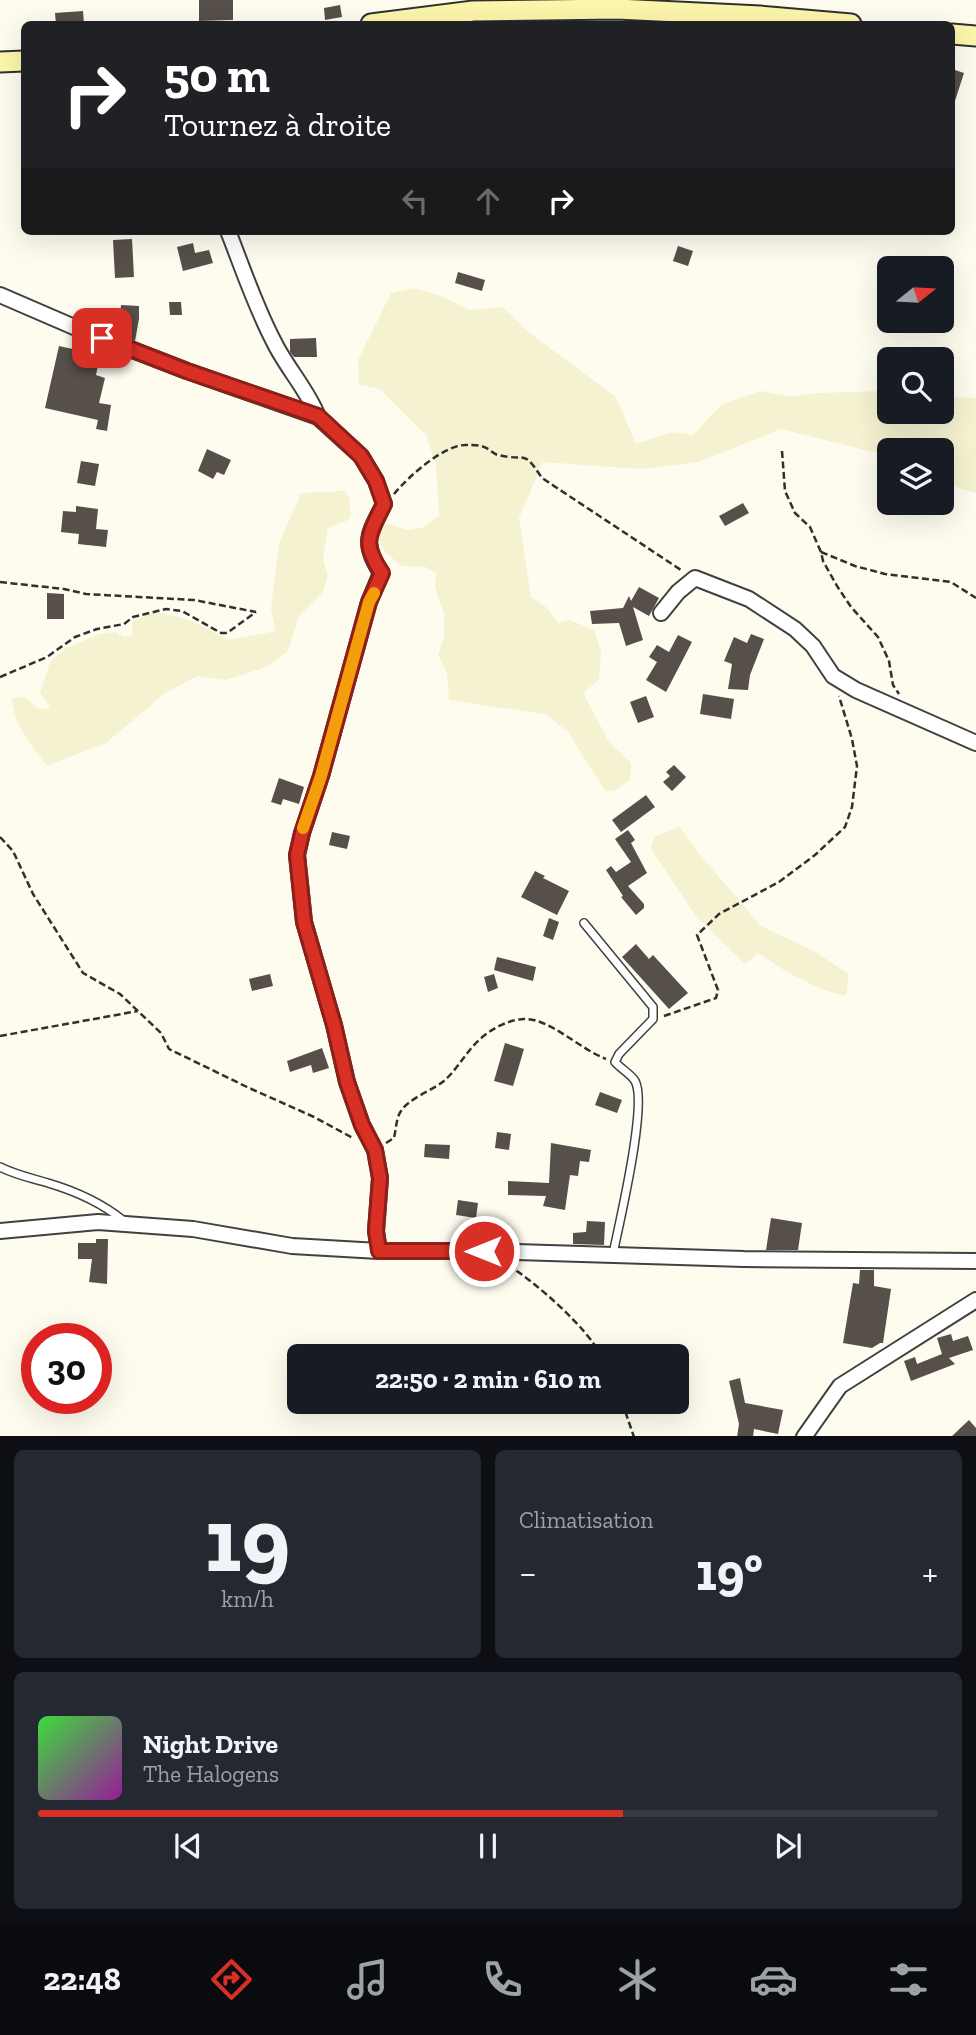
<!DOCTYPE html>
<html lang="fr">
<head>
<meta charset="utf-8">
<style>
	:root { --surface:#171b24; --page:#242831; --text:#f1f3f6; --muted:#9ea1a6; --line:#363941; --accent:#d93025 }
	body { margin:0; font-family:"Zilla Slab",serif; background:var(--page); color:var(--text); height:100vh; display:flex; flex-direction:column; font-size:26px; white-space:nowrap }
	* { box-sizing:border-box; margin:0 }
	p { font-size:23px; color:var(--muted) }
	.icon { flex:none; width:38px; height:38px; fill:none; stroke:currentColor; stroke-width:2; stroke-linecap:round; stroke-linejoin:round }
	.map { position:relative; height:1436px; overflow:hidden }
	.details { display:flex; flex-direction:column; gap:14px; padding:14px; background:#0d0f14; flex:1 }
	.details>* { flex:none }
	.top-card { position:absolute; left:21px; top:21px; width:934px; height:214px; border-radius:10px; box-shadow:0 7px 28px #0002; background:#202124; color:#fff; overflow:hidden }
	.needle { width:46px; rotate:72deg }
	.fabs { position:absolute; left:877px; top:256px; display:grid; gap:14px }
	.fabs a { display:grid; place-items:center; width:77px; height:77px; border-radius:10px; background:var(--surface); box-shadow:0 7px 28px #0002; font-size:35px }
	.speed { position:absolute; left:21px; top:1323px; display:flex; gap:14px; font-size:35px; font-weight:700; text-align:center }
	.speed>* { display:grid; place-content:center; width:91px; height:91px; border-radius:50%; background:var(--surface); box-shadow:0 7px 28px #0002; line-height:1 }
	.speed .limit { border:10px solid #d22; background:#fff; color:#111 }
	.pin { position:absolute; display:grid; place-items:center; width:60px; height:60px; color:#fff; margin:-30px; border-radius:14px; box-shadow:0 4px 10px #0006 }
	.me { position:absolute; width:77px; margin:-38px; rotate:270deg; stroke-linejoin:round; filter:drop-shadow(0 0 5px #0008) }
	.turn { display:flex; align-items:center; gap:24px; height:147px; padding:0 28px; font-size:32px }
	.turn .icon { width:91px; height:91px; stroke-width:2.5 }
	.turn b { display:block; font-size:49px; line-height:60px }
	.lanes { display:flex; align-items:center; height:66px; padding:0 28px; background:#0003; justify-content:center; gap:35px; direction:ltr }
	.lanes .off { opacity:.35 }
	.big { font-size:52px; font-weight:800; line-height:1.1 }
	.details .widget { flex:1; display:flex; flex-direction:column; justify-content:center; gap:10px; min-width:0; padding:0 24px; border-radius:10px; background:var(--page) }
	.details .dial { align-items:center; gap:0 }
	.dial b { font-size:91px; line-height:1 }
	.song { display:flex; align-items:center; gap:21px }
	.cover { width:84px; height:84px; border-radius:10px; background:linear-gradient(135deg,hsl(120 70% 55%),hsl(300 70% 35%)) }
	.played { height:7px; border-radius:4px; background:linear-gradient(90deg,var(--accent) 65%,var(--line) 65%) }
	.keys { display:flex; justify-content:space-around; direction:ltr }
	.heat { display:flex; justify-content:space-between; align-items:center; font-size:38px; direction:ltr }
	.details .tiles { flex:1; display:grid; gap:14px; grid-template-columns:1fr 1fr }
	.widget:last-child { grid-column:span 2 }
	.trip { position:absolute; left:287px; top:1344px; width:402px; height:70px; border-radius:10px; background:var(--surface); box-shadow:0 7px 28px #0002; font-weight:800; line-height:70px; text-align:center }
	.menu { display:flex; height:112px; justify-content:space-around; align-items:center; background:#090b0e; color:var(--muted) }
	.menu .icon { width:49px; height:49px }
	.menu .selected { color:var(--accent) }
	.menu b { font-size:32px; color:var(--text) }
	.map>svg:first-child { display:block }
	.farmland { fill:#f4f2d0 }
	.building { fill:#564f4a }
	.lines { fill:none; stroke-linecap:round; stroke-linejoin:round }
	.service-casing { stroke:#414141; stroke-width:10 }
	.minor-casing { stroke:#414141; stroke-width:18 }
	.secondary-casing { stroke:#303030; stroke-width:23 }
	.path { stroke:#303030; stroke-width:2.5; stroke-dasharray:7 3.5; stroke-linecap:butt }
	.service { stroke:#fff; stroke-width:7 }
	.minor { stroke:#fff; stroke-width:14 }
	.secondary { stroke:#fcf6ac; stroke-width:19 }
	.route-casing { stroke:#8d1f18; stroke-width:18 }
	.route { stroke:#d93025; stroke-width:12 }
	.slow { stroke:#f59e0b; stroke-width:12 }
</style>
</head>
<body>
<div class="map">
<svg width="976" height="1437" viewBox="0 0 976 1437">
	<rect width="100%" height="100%" fill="#fefcef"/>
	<path class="farmland" d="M414 288 444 297 469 310 502 307 531 334 616 397 636 444 672 432 693 435 722 404 761 391 792 397 818 393 882 391 889 389V411H942V393L951 397 976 398V493L962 489 942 479V450H889V456L781 429 698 462 640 469 543 462 519 518 531 597 547 608 558 623 570 620 594 630 601 652 599 680 583 693 609 742 631 763 630 780 615 790 605 791 568 732 545 714 449 700 447 673 438 655 444 637V614L435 587 436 573 426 567 402 566 386 553 372 529 382 523 408 530 424 527 439 516 436 465 426 435 380 389 359 385 358 360 391 293Z
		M344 491 349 497 351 516 348 520 328 528 323 559 328 576 323 592 299 616 288 651 266 667 226 680 197 676 164 694 106 743 47 766 29 742 17 722 11 699 25 697 37 708 46 709 50 707 40 693 50 662 64 649 99 634 116 632 124 637 133 635 132 621 156 612 190 620 228 640 276 631 271 609 279 544 301 493Z
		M680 827 696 850 761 926 814 951 849 974 846 996 821 989 787 972 758 953 745 964 696 916 651 849 654 837Z"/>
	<path class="building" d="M199 0H233V20L199 21Z
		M340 5 342 17 325 20 324 8Z
		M83 11 84 24H56L55 13Z
		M952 69 964 73 954 104H952Z
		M132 239 134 277 115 278 113 240Z
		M193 243 195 253 209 250 213 263 183 271 177 247Z
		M678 246 693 251 688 266 673 261Z
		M458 272 485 280 482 291 455 283Z
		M169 302H181L182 315H170Z
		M121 305 139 306V319L135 341 121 335 122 328H119Z
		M316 338 317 357H294L290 352V339Z
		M59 346 100 355 96 375 105 378 99 403 111 405 107 431 96 429 98 420 45 408Z
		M207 449 231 460 224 475 217 472 213 479 198 471Z
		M81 461 99 464 95 486 77 483Z
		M743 503 749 513 725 526 719 516Z
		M76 506 98 509 96 529 108 530 106 547 78 544 79 534 61 532 63 511 76 512Z
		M639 587 659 598 649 616 633 607 643 640 626 646 619 623 592 624 590 611 623 608 629 596 631 601Z
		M47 593 64 594V619H47Z
		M751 634 764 639 750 675 748 690 728 689 732 664 724 661 734 637 747 643Z
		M678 635 692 642 666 692 646 680 657 662 649 657 657 645 669 652Z
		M703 694 734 699 731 719 700 714Z
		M646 696 654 717 638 723 630 702Z
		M674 765 686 777 672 791 663 782 670 776 666 772Z
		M279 778 304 787 299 804 283 799 281 805 271 802Z
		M646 795 655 807 621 832 612 820Z
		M628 830 635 840 631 843 647 873 628 886 644 904V908L636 915 621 897 623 896 606 870 611 866 616 872 631 862 615 839Z
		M332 832 350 836 347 849 329 845Z
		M535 871 545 876 543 878 569 891 557 915 521 897Z
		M549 918 559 922 553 940 543 936Z
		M636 944 649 959 653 955 688 993 669 1009 622 957Z
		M497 957 536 967 533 981 494 970Z
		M270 974 273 986 252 991 249 979Z
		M494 974 498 988 488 992 484 977Z
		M505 1043 524 1049 513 1086 494 1081Z
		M322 1048 329 1068 313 1073 311 1065 290 1072 287 1061Z
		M600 1092 622 1100 617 1113 595 1105Z
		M497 1132 511 1134 509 1150 495 1148Z
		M551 1143 591 1150 589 1162 580 1161 578 1176 570 1175 565 1210 543 1206 546 1196 508 1195V1181L549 1183Z
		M425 1144 450 1145 449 1159 424 1157Z
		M458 1200 478 1203 476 1218 456 1215Z
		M771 1218 802 1223 798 1250H766Z
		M587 1221 605 1222 604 1245 573 1244V1233L586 1232Z
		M96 1239H108L107 1284 89 1282 92 1259H78V1243H96Z
		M860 1270H874V1286L891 1289 883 1343H880L872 1348 843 1343 853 1283 859 1284Z
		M951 1334 953 1341 968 1336 973 1350 949 1358 955 1364 911 1381 904 1361 915 1357 917 1364 942 1354 937 1338Z
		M740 1378 745 1403 783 1410 778 1434 754 1429 753 1437H737L739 1424 729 1381Z
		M969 1420 976 1428V1437H951Z"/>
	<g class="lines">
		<g class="service-casing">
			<path id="service" d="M584 923 653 1007V1019L619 1054 615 1062C621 1069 631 1074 635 1081 648 1103 619 1224 613 1254
				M0 1167C16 1175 31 1178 48 1183 75 1191 102 1203 124 1221"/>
		</g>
		<g class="minor-casing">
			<path id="minor" d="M228 231C243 269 255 306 274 342 286 367 309 392 318 417
				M0 295 81 330 187 371 318 417 361 456 376 481 384 504C369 534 361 542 381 573L369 602 321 776 302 833 297 855 304 922 334 1025 347 1082 362 1125 375 1150 380 1178 376 1231 379 1251
				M661 613 678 592 695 578 749 599 795 629 813 646 833 676 856 690 976 743
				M0 1231 98 1222 193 1229 292 1246 379 1251H484L744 1259 976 1261
				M804 1437 840 1386 976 1300"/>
		</g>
		<g class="secondary-casing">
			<path id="secondary" d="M371 24 473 11 617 9 760 16 851 24
				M952 34 976 36
				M0 62 24 61"/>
		</g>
		<path class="path" d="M782 451 785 491 795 513 810 527 821 552 823 561 837 586 851 607 878 637 889 661 893 685 899 694
			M394 494C408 477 445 443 468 445 473 445 480 445 484 447 490 449 493 454 498 455 528 462 522 448 542 478L681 570
			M821 552 855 566 885 574 951 582 976 598
			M0 582 64 589 86 594 194 600 256 612
			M0 677 47 657 75 637 97 629 124 624 133 617 166 609 182 611 221 633H227L256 612
			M0 837 13 851 33 894 83 973 120 994 161 1033 169 1049 247 1087 314 1117 353 1138
			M664 1016 716 998 718 990 697 935 719 914 779 882 815 855 845 827 852 807 857 766 852 739 839 696
			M0 1036 138 1011
			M386 1143 394 1138C396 1130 396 1118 401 1111 409 1098 432 1091 445 1080 454 1072 461 1061 469 1051 481 1035 503 1020 524 1019 549 1018 580 1049 606 1059
			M508 1265C535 1282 588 1328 601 1356
			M622 1402 634 1437"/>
		<use href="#service" class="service"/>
		<use href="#minor" class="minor"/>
		<use href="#secondary" class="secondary"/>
	</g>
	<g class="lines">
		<g class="route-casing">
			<path id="route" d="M102 338 187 371 318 416 361 456 376 481 384 504C369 535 361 542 382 573L369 602 321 776 302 833 297 855 304 922 334 1025 347 1082 362 1125 375 1150 380 1178 376 1231 379 1251H484"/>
		</g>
		<use href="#route" class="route"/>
		<path class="slow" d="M303 828 321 776 369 602 374 593"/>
	</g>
</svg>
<div class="fabs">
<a><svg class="needle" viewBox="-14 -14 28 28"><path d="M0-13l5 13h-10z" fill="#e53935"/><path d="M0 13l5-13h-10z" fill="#9ea1a6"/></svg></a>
<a><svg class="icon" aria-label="search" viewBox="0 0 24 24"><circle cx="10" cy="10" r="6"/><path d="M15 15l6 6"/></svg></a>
<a><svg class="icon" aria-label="layers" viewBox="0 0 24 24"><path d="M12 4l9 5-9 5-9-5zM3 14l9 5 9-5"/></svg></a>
</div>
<div class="speed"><div class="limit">30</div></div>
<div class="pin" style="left:102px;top:338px;background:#d93025"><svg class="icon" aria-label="arrive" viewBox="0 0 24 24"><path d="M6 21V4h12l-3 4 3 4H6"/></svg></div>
<svg class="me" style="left:484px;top:1251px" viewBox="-20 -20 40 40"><circle r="17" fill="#d93025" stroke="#fff" stroke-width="3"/><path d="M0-11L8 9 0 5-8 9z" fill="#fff"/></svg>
<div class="trip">22:50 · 2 min · 610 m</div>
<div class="top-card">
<div class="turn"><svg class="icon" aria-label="right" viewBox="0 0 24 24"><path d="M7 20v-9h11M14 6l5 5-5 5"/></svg><div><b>50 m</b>Tournez à droite</div></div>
<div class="lanes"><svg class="icon off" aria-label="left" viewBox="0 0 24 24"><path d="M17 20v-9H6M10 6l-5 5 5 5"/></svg><svg class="icon off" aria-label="ahead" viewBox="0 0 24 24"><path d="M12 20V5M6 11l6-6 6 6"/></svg><svg class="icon" aria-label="right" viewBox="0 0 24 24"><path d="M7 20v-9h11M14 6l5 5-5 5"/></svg></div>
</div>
</div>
<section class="details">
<div class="tiles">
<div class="widget dial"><b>19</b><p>km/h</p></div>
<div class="widget"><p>Climatisation</p>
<div class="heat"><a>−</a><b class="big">19°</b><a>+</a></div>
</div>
<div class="widget">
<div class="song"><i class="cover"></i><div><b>Night Drive</b><p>The Halogens</p></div></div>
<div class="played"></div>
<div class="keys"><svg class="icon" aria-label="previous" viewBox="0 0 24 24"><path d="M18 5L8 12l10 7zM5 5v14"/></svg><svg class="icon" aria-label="pause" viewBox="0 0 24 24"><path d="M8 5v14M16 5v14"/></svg><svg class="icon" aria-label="next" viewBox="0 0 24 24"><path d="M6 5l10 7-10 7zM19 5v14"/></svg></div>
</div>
</div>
</section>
<nav class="menu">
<b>22:48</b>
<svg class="icon selected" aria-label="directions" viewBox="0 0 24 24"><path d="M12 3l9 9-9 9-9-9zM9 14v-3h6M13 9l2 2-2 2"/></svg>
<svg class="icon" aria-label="music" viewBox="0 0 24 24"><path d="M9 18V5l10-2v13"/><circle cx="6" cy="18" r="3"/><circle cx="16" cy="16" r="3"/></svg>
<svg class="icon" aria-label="phone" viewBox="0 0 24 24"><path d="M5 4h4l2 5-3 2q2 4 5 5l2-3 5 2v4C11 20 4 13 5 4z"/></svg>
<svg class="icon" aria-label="climate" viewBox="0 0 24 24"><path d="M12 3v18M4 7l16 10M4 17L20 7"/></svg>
<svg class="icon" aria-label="car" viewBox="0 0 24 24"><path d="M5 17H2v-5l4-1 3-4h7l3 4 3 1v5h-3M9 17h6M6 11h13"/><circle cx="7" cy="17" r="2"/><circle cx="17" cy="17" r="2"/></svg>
<svg class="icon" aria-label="filters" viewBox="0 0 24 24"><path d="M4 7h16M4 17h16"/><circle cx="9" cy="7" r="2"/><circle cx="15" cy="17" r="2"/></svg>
</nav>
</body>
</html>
